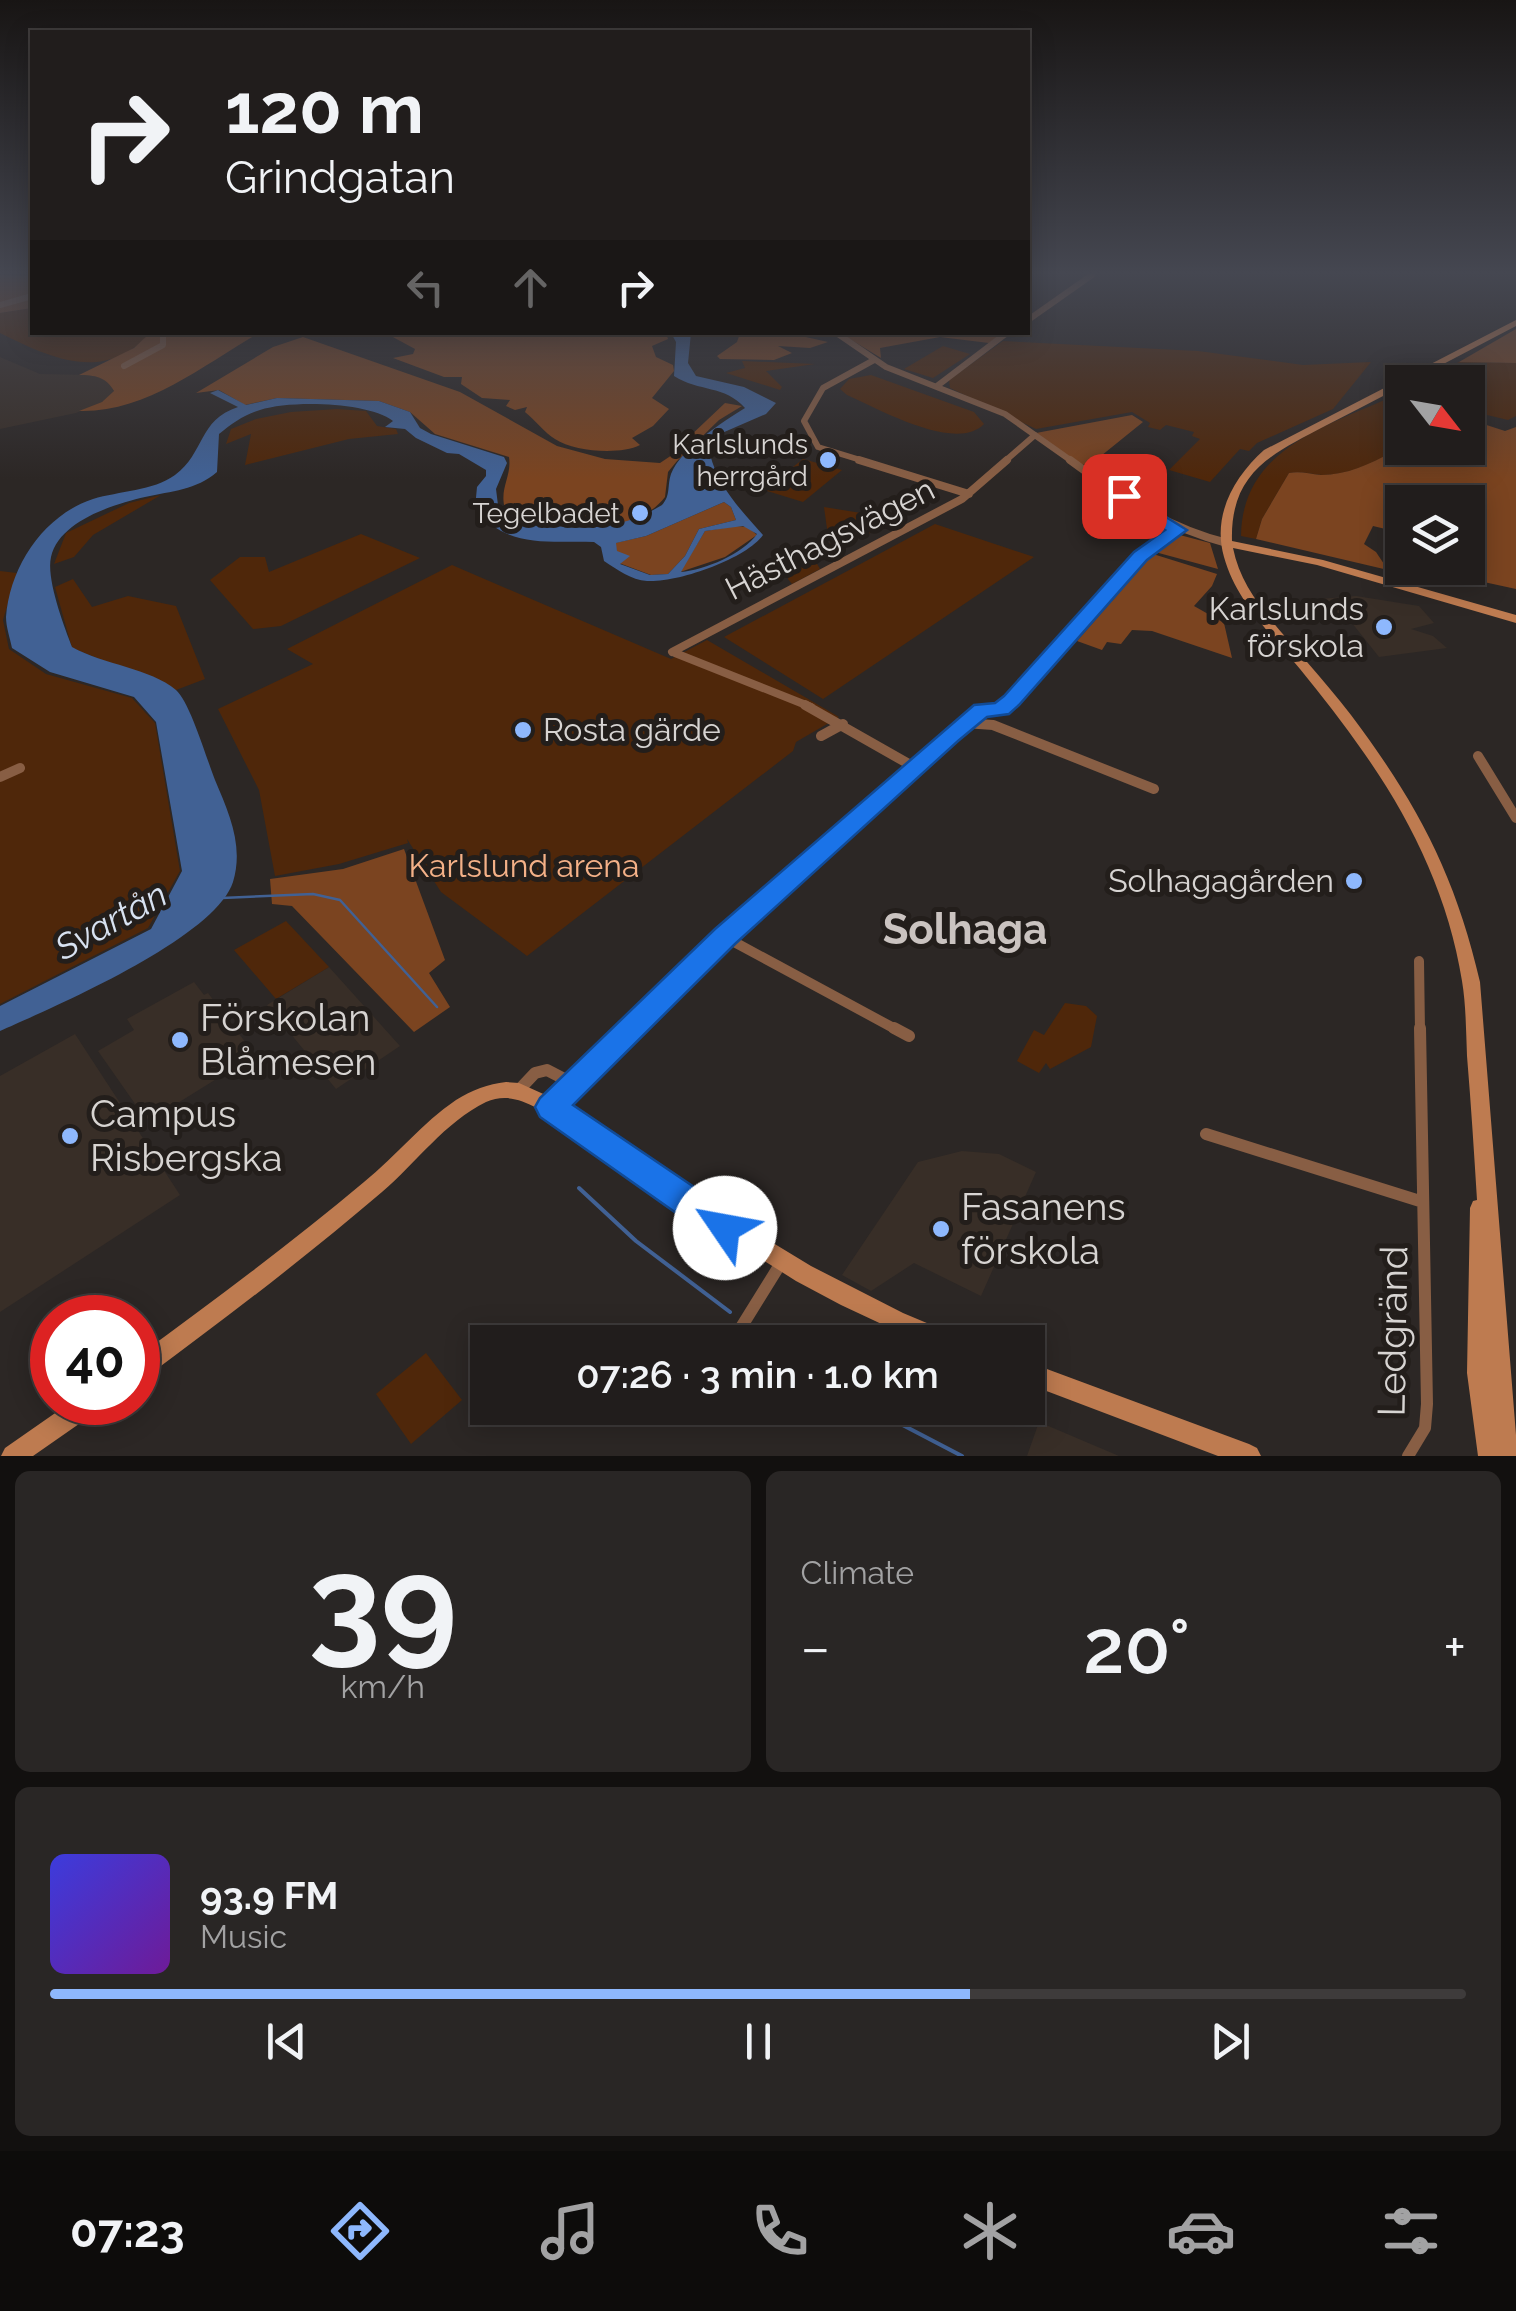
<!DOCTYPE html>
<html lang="en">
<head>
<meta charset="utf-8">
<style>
	:root { --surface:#211d1c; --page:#292625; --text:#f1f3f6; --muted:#a2a2a3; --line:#3e3b3b; --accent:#8eb8fd }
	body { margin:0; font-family:Raleway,sans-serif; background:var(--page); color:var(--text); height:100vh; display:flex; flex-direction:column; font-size:38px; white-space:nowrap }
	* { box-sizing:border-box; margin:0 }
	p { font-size:32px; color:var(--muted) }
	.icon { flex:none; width:55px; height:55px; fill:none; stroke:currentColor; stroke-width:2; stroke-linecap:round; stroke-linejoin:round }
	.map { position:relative; height:1456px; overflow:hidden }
	.drawer { display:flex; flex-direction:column; gap:15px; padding:15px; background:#12100f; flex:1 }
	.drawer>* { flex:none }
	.banner { position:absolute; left:30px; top:30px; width:1000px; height:305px; border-radius:0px; box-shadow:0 5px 25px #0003,0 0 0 2px var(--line); background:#211d1c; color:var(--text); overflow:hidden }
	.needle { width:65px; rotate:121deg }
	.tools { position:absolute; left:1385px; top:365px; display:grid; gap:20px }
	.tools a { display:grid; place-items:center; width:100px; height:100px; border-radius:0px; background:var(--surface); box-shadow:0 5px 25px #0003,0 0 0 2px var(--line); font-size:50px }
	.speed { position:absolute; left:30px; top:1295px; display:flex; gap:20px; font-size:50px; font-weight:700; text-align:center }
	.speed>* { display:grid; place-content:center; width:130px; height:130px; border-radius:50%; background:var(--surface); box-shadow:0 5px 25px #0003,0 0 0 2px var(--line); line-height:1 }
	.speed .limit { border:15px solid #d22; background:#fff; color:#111 }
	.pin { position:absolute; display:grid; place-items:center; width:85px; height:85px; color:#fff; margin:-42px; border-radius:20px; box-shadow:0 5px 15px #0006 }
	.me { position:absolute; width:110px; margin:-55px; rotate:303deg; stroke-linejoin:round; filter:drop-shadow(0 0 8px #0008) }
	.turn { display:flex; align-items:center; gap:35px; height:210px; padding:0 30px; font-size:45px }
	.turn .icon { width:130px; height:130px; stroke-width:2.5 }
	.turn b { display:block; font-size:70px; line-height:85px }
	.lanes { display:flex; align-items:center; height:95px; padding:0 30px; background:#0003; justify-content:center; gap:50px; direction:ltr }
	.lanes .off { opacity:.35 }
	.big { font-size:75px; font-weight:600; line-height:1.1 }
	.drawer .widget { flex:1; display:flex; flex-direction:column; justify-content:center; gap:15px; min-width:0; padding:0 35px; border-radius:15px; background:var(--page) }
	.drawer .dial { align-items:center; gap:0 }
	.dial b { font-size:130px; line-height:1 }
	.song { display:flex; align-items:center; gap:30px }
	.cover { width:120px; height:120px; border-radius:15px; background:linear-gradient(135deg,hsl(240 70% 55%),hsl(280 70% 35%)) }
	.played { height:10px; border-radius:5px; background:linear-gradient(90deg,var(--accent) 65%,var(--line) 65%) }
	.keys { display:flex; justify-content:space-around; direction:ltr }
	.heat { display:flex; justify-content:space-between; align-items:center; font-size:55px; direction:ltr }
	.drawer .tiles { flex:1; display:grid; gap:15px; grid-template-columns:1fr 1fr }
	.widget:last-child { grid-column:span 2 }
	.trip { position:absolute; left:470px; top:1325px; width:575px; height:100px; border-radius:0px; background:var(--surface); box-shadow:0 5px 25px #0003,0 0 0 2px var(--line); font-weight:600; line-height:100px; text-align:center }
	.menu { display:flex; height:160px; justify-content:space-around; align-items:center; background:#0d0c0b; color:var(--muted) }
	.menu .icon { width:70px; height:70px }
	.menu .active { color:var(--accent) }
	.menu b { font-size:45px; color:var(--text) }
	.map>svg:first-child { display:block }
	.built { fill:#382e27 }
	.green { fill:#4f270a }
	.forest { fill:#7b4420 }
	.water { fill:#416194; fill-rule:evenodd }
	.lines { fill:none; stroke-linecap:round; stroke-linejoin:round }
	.stream-far1 { stroke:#416194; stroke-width:2.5 }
	.stream { stroke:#416194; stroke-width:4 }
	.street-far3 { stroke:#885e44; stroke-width:6 }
	.street-far2 { stroke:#885e44; stroke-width:8 }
	.street-far1 { stroke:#885e44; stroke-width:10 }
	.street { stroke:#885e44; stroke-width:12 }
	.secondary { fill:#be7b50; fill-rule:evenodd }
	.route { fill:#1a73e8; stroke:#114b97; stroke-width:2.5 }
	.poi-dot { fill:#8eb8fd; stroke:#231e1b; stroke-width:4 }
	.labels { text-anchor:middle; stroke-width:10; stroke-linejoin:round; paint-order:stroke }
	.far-poi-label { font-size:28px; fill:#d7d4d2; stroke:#231e1b; text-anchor:end }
	.street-label { font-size:32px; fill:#d7d4d2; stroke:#231e1b }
	.poi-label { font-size:32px; fill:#d7d4d2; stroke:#231e1b; text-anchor:end }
	.park-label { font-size:32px; fill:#f4b188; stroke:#231e1b }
	.water-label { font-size:35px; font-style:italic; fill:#d8e2f1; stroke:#231e1b }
	.near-poi-label { font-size:38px; fill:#d7d4d2; stroke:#231e1b; text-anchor:start }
	.near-street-label { font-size:38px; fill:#d7d4d2; stroke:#231e1b }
	.district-label { font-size:42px; font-weight:bold; fill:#cac3c0; stroke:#231e1b }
</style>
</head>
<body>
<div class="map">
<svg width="1516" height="1456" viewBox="0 0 1516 1456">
	<rect width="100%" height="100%" fill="#2c2725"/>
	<path class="built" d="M0 357 40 374 94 375 109 382 114 392 102 402 76 413 0 429Z
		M1356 596 1419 606 1434 623 1411 629 1433 636 1447 648 1379 657 1348 618H1337L1320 599Z
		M329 967 400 1046 336 1089 267 1005Z
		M194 982 204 995 208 993 255 1055 152 1119 145 1118 98 1051 134 1030 127 1019Z
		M75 1034 180 1195 0 1312V1076Z
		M962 1151 999 1154 1036 1172 981 1296 914 1263 871 1291 842 1275 918 1162Z
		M1039 1422 1119 1456H1027Z"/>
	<path class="green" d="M32 308V332L150 333C104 384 51 358 0 333V313Z
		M1003 341 1198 351 1303 365 1371 362 1333 409 1257 443 1249 451 1240 449 1210 482 1169 470 1200 439 1192 436 1194 432 1166 425 1160 430 1148 427 1150 423 1132 412 1036 429 950 388 949 380Z
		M943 346 970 354 933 378 904 369Z
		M742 361 815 364 766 371 782 387 780 390 726 373 745 368Z
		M1459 362 1516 363V416L1508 420 1487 415 1477 422 1468 419V382H1420Z
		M871 375 974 412 984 424C956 453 879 409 847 395L840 389 849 379Z
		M1402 392V424L1392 437 1393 452C1370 464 1348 475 1322 475 1310 474 1301 471 1289 473L1262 519 1256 539 1241 536C1242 445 1333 425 1402 392Z
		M337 409 366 411 377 426 396 429 398 434 349 439 245 465 251 434 226 444 231 429 256 419 291 412Z
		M803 459 842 470 803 502 764 490Z
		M161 495 93 535 74 557 54 564 66 533 129 503Z
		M824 507 892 518C876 535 850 543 828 536Z
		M935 524 1034 557 823 699 724 637Z
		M361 534 420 558 281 626 253 629 210 580 240 557H265L269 572Z
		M822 541 840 547 816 562 820 569 792 584 788 579 790 564Z
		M452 565 671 659 707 640 839 717 796 742 793 751 527 956 441 892 407 839 408 843 339 864 275 876 259 790 218 709 313 664 287 649Z
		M0 571 17 573 3 620 9 649 46 674 132 698 155 723 180 871 148 928 0 1004Z
		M73 579 92 607 128 596 176 606 205 679 176 690 72 648 55 587Z
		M286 921 329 967 276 999 234 950Z
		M1065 1003 1086 1006 1097 1016 1091 1047 1050 1069 1046 1063 1039 1073 1017 1061 1034 1030 1044 1035Z
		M426 1353 462 1400 411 1444 376 1394Z"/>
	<path class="forest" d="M0 275 32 276V308L0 313Z
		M1516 329V363L1459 362Z
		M884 332 1003 334 989 343 940 337 880 348 881 358 840 333Z
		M150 333H259C203 365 146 413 79 411L102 402 114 391C106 377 95 375 79 375L134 348Z
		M361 333H666L668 339 652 346 656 357 673 365 674 371 652 398 669 409 653 426 632 438 640 445C620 455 575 452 555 439 545 433 535 420 525 412L527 407 515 410 506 406 510 400 482 398 461 384 462 377H444L393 358 413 354 415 349 391 336Z
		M740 333H788L828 342 810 348 778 346 792 353 774 360 720 359 717 356 737 342Z
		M303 337 460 392 557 446 605 459 660 463 672 455 675 445 688 438 725 403 742 406 719 420 677 461 668 472 665 497C630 542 551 526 505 509 499 488 512 477 509 457L435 434 410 412 379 401 277 398 245 405 219 390 196 393 273 347Z
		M1132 415 1143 422 1091 464 1079 465 1036 433Z
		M1468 419 1505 431 1516 427V589L1447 574 1450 568H1468V502H1402V533L1373 526 1364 544 1376 552 1388 570 1256 539 1262 519 1289 473C1301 471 1309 474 1321 475 1347 475 1370 464 1392 452V437L1402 424V448H1468Z
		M724 502 731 507 736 520 699 529 685 556 668 574 651 575 619 563 615 543 646 536Z
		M736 526 748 527 757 535 725 557 680 572 705 531Z
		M1176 534 1210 543 1218 569 1155 552Z
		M1153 554 1217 574 1212 586 1194 606 1224 623 1232 658 1152 631 1132 630 1121 644 1107 642 1102 650 1077 641Z
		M404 849 445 960 429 973 450 1007 414 1032 292 906 272 904 270 879 343 869Z"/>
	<path class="water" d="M671 333H691L688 363 696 376 744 387 776 403 766 414 722 433 710 454C718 487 741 510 763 535 746 559 677 583 647 581 631 580 618 570 604 561L601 547 594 542C549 540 507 550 475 508L477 487 486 476V470L459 454 447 453 416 438 405 429 385 427 393 421C368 402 291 400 260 410 245 414 231 424 219 434L217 472C196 490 172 491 145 497 114 504 59 521 51 557 46 579 64 626 72 647 104 665 150 668 176 690 190 702 207 760 215 780 229 813 244 846 233 882 215 938 54 1007 0 1031V1006L151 929 182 871 156 722 134 697 50 672 12 648C10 638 6 627 6 617 10 566 44 515 93 499 119 491 153 491 175 475 205 453 198 420 238 407L210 393 218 390 246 405 277 398 379 401 410 412 420 428 431 434 504 457 507 463 496 489 499 513C555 531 610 537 662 505 671 495 667 486 671 474 681 448 723 422 745 408 725 385 699 392 674 376L676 342ZM724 502 731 507 736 520 699 529 685 556 668 574 650 575 620 564 630 556 617 551 616 543 646 536ZM743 526 757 534C743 554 705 570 681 572L705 531Z"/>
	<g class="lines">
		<path class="stream-far1" d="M222 898 313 894 340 900 437 1007"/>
		<path class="stream" d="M579 1188 636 1241 730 1312
			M760 1334 773 1342
			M870 1408 962 1456"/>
		<path class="street-far3" d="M0 305 32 296
			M1028 320 1092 275
			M835 332 886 367 1005 414 1073 462
			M124 366 163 345V332
			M937 386 1008 332
			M867 462 818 447 804 421 823 388 874 360
			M1004 462 1035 435"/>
		<path class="street-far2" d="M859 460 969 494
			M1070 460C1119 496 1167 528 1227 543
			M672 652 962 499 1007 460
			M675 653 811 707
			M1004 707 1141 556 1178 530"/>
		<path class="street-far1" d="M805 705 916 768
			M965 723 993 725 1154 789
			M821 736 843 724
			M1478 756 1516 818
			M0 777 20 768
			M725 937 899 1031
			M1419 961 1420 1031
			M629 1031 725 937 945 741 981 710H1001L1008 705"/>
		<path class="street" d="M894 1028 909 1036
			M518 1091 535 1073 547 1070 574 1084
			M551 1107 632 1028
			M1206 1134 1423 1202
			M732 1342 781 1263
			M1408 1456 1425 1428 1427 1404 1420 1028"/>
		<path class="secondary" d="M1516 320V326L1409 382H1402V386C1377 399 1351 413 1325 426 1272 454 1230 472 1232 541L1323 560 1516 615V623L1317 565 1233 548C1242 594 1278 627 1307 662 1322 679 1337 697 1351 715 1417 803 1455 874 1480 982L1516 1435V1456H1478L1467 1373 1470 1208 1473 1201 1477 1200C1474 1152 1471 1104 1467 1056 1466 1031 1466 1005 1462 981 1449 898 1412 821 1364 753 1344 724 1322 696 1300 669 1271 634 1236 601 1224 557 1212 515 1234 477 1264 450Z
			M506 1082 519 1083 550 1097 725 1214 811 1266 903 1313 953 1334 956 1342H920L841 1305 796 1281 711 1227 537 1108C520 1099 504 1094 486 1102 445 1122 416 1163 382 1192 306 1257 226 1318 146 1377L138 1380V1356C215 1300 291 1243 364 1182 396 1156 422 1123 456 1100 472 1090 488 1084 506 1082Z
			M1028 1362 1249 1444 1257 1448 1261 1456H1218L1028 1384Z
			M71 1402H102L99 1410 33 1456H1L5 1448Z"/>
	</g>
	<linearGradient id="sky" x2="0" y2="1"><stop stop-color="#181514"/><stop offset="0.57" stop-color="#454751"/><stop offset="1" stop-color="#454751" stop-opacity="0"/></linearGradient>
	<rect width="1516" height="479" fill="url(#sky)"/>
	<path class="route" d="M1124 491 1187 530 1147 560 1019 705 1009 714 987 717 958 741 735 944 573 1105 737 1216 742 1228 737 1239 725 1243 713 1239 540 1117 535 1107 540 1098 715 929 974 705 995 703 1004 696 1134 552 1165 530 1118 500 1115 496Z"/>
	<g class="poi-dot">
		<circle cx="828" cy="460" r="10"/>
		<circle cx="640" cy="513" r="10"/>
		<circle cx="1384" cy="627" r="10"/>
		<circle cx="523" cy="730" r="10"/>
		<circle cx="1354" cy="881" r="10"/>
		<circle cx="180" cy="1040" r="10"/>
		<circle cx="70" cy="1136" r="10"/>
		<circle cx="941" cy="1229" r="10"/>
	</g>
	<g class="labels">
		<g class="far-poi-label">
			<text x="808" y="454">Karlslunds<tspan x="808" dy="32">herrgård</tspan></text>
			<text x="620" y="523">Tegelbadet</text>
		</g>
		<g class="street-label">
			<text transform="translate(830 539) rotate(-27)" y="11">Hästhagsvägen</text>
		</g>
		<g class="poi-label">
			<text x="1364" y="620">Karlslunds<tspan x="1364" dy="37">förskola</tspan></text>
			<text x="543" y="741" text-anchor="start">Rosta gärde</text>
			<text x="1334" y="892">Solhagagården</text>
		</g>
		<g class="park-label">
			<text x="524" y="877">Karlslund arena</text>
		</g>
		<g class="water-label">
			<text transform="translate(111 921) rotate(-29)" y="12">Svartån</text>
		</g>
		<g class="near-poi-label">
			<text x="200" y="1031">Förskolan<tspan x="200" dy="44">Blåmesen</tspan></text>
			<text x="90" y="1127">Campus<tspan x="90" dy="44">Risbergska</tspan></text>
			<text x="961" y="1220">Fasanens<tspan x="961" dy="44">förskola</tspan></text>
		</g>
		<g class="near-street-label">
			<text transform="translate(1393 1331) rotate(-89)" y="13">Ledgränd</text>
		</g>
		<g class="district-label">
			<text x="965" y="944">Solhaga</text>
		</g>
	</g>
</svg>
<div class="tools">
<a><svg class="needle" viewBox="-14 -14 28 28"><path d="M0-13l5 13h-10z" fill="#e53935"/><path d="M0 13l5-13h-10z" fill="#a2a2a3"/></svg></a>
<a><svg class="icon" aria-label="layers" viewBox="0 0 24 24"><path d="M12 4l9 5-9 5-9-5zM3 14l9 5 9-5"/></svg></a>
</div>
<div class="speed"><div class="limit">40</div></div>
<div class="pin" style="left:1124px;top:496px;background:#d93025"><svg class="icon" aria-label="arrive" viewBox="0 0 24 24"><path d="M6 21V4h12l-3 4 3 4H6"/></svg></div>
<svg class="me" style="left:725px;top:1228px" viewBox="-20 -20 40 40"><circle r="19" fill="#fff"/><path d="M0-13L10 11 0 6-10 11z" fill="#1a73e8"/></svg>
<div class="trip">07:26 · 3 min · 1.0 km</div>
<div class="banner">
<div class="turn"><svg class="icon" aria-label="right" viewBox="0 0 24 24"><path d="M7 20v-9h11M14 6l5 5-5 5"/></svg><div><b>120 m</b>Grindgatan</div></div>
<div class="lanes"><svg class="icon off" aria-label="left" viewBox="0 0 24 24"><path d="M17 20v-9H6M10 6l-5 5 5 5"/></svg><svg class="icon off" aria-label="ahead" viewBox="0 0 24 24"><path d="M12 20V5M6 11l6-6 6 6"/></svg><svg class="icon" aria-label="right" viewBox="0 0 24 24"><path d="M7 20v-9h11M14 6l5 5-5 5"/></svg></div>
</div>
</div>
<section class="drawer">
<div class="tiles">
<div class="widget dial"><b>39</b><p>km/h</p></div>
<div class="widget"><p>Climate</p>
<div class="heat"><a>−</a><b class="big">20°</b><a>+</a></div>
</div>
<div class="widget">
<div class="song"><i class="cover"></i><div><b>93.9 FM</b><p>Music</p></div></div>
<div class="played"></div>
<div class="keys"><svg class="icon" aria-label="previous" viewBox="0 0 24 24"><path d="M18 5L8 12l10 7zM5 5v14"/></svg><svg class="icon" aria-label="pause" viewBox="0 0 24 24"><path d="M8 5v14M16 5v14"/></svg><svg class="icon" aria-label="next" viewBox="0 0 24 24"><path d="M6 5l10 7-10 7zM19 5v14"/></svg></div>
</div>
</div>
</section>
<nav class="menu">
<b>07:23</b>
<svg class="icon active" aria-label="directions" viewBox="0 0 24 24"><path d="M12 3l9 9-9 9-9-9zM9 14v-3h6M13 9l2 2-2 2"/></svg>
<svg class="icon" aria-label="music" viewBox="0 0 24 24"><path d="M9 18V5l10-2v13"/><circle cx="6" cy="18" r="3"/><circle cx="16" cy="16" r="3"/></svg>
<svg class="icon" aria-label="phone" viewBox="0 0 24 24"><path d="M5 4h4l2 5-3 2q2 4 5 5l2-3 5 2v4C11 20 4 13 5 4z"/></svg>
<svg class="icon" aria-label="climate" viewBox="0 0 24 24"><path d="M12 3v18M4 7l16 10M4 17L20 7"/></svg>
<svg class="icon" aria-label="car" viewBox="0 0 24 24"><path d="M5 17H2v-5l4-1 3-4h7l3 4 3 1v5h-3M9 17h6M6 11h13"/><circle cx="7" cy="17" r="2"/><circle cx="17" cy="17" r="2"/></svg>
<svg class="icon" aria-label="filters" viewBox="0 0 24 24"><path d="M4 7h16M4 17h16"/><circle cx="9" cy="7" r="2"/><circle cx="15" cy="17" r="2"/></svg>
</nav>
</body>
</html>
